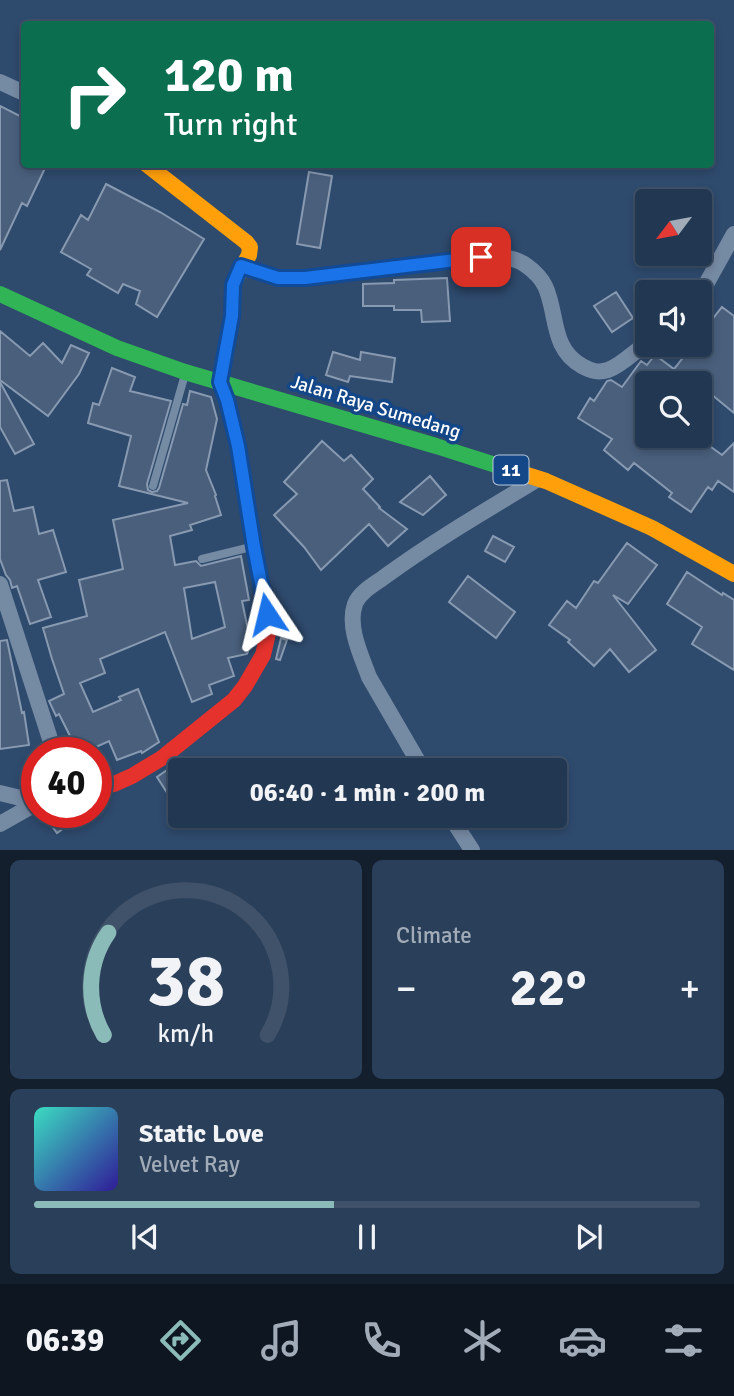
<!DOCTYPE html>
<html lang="en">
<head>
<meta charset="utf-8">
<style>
	:root { --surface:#223852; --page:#2a3f59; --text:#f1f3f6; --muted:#a2acb8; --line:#3f5269; --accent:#8bbbb9 }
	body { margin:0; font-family:Signika,sans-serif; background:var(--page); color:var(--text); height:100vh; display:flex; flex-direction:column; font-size:26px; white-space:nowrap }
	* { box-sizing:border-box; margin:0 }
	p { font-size:23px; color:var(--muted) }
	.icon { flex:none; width:38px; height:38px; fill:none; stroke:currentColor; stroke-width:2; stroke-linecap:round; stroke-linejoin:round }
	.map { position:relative; height:850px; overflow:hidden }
	.drawer { display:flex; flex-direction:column; gap:10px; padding:10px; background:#131f2d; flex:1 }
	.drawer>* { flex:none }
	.hud { position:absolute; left:21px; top:21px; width:693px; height:147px; border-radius:7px; box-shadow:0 4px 10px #0003,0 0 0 2px var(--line); background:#0b6e4f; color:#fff; overflow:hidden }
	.needle { width:46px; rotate:238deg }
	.fabs { position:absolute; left:635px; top:189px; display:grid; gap:14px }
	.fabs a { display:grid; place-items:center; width:77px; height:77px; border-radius:7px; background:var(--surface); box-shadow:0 4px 10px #0003,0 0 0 2px var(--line); font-size:35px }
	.speed { position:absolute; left:21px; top:737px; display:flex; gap:14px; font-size:35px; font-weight:700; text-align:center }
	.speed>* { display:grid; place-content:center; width:91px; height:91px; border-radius:50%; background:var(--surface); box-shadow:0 4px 10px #0003,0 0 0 2px var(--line); line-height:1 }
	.speed .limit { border:10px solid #d22; background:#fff; color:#111 }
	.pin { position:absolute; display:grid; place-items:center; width:60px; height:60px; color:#fff; margin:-30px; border-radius:14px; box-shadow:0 4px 10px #0006 }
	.me { position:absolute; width:77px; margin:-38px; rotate:350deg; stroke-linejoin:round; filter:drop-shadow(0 0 5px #0008) }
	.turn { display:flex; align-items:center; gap:24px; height:147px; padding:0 28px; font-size:32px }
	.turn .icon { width:91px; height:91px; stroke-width:2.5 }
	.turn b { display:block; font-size:49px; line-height:60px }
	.big { font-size:52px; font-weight:800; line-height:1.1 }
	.drawer .widget { flex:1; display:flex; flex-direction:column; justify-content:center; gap:10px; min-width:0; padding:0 24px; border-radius:10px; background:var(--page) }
	.drawer .dial { align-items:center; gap:0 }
	.dial svg { height:182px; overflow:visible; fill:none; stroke:var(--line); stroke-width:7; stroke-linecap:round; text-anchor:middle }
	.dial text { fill:var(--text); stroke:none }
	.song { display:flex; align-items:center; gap:21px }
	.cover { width:84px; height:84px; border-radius:10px; background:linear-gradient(135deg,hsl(170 70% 55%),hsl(250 70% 35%)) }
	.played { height:7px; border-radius:4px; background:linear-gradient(90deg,var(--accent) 45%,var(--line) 45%) }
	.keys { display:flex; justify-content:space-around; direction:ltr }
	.heat { display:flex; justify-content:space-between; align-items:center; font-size:38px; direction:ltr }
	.drawer .tiles { flex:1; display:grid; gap:10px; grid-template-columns:1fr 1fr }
	.widget:last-child { grid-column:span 2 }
	.trip { position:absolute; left:168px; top:758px; width:399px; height:70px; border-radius:7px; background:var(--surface); box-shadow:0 4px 10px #0003,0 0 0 2px var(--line); font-weight:800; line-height:70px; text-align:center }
	.menu { display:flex; height:112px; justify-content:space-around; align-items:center; background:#0e1621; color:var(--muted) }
	.menu .icon { width:49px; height:49px }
	.menu .current { color:var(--accent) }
	.menu b { font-size:32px; color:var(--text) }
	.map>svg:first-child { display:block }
	.building { fill:#495f7c; stroke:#889ab1; stroke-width:2; fill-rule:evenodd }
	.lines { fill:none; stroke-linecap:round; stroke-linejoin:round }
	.lane { stroke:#758aa3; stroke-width:8 }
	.street { stroke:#758aa3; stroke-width:16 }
	.fast { stroke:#30b455; stroke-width:16 }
	.slow { stroke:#ff9f0a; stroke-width:16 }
	.jam { stroke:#e5322d; stroke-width:16 }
	.route-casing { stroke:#114b97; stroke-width:18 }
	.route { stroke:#1a73e8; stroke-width:12 }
	.labels { text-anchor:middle; stroke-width:7; stroke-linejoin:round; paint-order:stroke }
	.shield { fill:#144787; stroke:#b8c8db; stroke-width:2 }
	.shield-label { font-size:18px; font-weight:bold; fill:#fff }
	.street-label { font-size:19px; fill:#fff; stroke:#144787 }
</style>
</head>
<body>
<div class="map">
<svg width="734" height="850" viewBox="0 0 734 850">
	<rect width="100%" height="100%" fill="#2e4a6d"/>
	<path class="building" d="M0 106 24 118V164H47L27 206 22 203 0 250Z
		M309 172 332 176 320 248 297 244Z
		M106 184 160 212 204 239 157 317 136 304 140 291 123 284 118 293 87 275 91 269 61 252 81 215 88 220Z
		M447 278 450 321 422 322 421 310H394V306H363V284L394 283V280Z
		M616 292 633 318 612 332 594 306Z
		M722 307 734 316V413L700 385V383H648V436H696L722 455 734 443V492L718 481 712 490 708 487 691 512 669 497 672 493 634 463 628 470 604 450 612 439 578 418 590 398 594 401 607 381 611 380 622 387 641 361 647 365 655 355 674 369 693 345H700V335Z
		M0 331 30 356 43 343 62 363 71 345 89 353 79 374 48 416 0 380Z
		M333 352 360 360 361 352 395 358 392 382 350 376 348 382 326 375Z
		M112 368 135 377 130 391 171 401 147 484 148 490 152 492 157 491 159 488 183 404 187 405 190 391 211 397 217 419 206 470 216 495 215 496 221 515 190 525 192 530 170 536 175 565 196 561 201 566 241 556 249 600 242 601 251 644 247 654 228 658 234 676 209 685 212 694 192 702 165 632 100 659 105 673 80 683 93 712 121 700 119 697 138 689 159 742 142 753 141 751 117 760 109 741 85 752H78L59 714 56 716 49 701 64 694 52 659 43 628 87 616 79 580 123 569 113 520 188 503 119 486 131 436 88 423 93 403 99 405ZM215 582 225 627 192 639 184 588Z
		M0 382 34 444 15 454 0 427Z
		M322 441 344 461 351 455 373 479 363 489 380 507 379 508 407 529 388 546 369 524 321 570 304 547 274 515 297 494 284 482Z
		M430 476 446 495 423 515 400 502Z
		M7 480 14 511 33 507 39 534 53 530 66 572 38 580 51 617 30 624 17 586 12 588 10 580 6 575 0 559V481Z
		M493 536 514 547 505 562 485 551Z
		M627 543 657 565 628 604 613 595 656 650 629 672 610 649 594 666 568 642 570 640 549 625 567 601 576 608 594 581 598 583Z
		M687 572 722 595 723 593 734 600V670L692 644 702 627 667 604Z
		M468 576 515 612 496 638 449 602Z
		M281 638 287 640 280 660 276 659Z
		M7 640 22 713 24 712 29 745 0 749V641Z
		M180 761V813L157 777Z
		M42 812H86L57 833Z"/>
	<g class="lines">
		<path class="lane" d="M153 486 184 378
			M202 559 251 547"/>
		<path class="street" d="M0 82 24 93
			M241 266 278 278H305L481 257C497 257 514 256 527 266 534 271 541 278 545 286 558 313 550 348 582 366 591 371 598 373 608 370 622 365 635 351 648 342
			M700 295 734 234
			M0 584 51 742 52 752
			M423 770 369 677C361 655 347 627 355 604 360 591 377 583 387 575 435 540 487 510 538 479
			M0 793 37 802
			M450 816 472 850
			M0 824 37 803"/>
		<path class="fast" d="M0 294 117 348 185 372 436 446 511 470"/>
		<path class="slow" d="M146 164 246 242 250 247 249 255 233 285 232 316 220 382 227 400 238 446 252 535
			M511 470 546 481 652 528 734 574"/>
		<path class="jam" d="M96 788 114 784 132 776 162 758 234 700 245 686 263 655 269 629 252 535"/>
	</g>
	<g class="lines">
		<g class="route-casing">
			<path id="route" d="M267 614 254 547 238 446 227 400 220 382 232 316 233 285 241 266 278 278H305L481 257"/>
		</g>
		<use href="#route" class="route"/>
	</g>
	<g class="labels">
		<rect class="shield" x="493.5" y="455.5" width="35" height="29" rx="5"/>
		<g class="shield-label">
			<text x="511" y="476">11</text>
		</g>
		<g class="street-label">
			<text transform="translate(376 406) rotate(17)" y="7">Jalan Raya Sumedang</text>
		</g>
	</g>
</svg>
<div class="fabs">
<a><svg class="needle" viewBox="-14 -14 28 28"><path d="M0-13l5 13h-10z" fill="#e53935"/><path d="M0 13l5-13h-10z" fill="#a2acb8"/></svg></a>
<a><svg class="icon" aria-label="sound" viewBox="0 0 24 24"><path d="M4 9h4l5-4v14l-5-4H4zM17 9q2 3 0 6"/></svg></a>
<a><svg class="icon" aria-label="search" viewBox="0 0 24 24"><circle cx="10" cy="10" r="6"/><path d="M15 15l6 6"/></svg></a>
</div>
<div class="speed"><div class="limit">40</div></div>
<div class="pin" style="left:481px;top:257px;background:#d93025"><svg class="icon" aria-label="arrive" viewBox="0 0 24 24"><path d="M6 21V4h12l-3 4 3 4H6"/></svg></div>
<svg class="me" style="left:267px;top:614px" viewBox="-20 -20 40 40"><path d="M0-17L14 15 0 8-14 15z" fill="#1a73e8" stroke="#fff" stroke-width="4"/></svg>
<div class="trip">06:40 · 1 min · 200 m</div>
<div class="hud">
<div class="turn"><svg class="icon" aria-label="right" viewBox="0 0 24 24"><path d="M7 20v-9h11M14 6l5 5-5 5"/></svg><div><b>120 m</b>Turn right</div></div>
</div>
</div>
<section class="drawer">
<div class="tiles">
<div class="widget dial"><svg viewBox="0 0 100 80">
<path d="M14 69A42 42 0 1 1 86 69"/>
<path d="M14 69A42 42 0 0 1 16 24" stroke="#8bbbb9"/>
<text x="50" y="56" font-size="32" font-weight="700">38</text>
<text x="50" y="72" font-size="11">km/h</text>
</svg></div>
<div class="widget"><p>Climate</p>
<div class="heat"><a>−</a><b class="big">22°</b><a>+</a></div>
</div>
<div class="widget">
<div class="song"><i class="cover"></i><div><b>Static Love</b><p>Velvet Ray</p></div></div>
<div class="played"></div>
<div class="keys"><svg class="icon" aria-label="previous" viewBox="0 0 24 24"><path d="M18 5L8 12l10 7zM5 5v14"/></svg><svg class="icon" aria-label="pause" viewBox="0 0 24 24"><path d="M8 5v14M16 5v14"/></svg><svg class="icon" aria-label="next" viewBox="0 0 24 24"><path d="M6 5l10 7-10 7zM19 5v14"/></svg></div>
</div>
</div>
</section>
<nav class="menu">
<b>06:39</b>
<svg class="icon current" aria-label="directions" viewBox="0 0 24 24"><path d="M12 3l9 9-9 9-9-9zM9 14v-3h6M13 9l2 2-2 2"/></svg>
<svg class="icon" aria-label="music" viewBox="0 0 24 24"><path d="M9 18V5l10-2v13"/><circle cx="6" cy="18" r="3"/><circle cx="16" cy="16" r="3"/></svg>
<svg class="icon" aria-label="phone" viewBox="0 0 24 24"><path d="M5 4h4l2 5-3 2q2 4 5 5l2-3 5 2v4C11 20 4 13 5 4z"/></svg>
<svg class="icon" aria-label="climate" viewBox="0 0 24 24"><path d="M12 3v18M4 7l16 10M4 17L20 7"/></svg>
<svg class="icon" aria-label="car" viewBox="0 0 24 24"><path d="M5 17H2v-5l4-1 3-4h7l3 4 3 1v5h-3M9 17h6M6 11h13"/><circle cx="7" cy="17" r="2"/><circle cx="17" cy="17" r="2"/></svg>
<svg class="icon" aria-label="filters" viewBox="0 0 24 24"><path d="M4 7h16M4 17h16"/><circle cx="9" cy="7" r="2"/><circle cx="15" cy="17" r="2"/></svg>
</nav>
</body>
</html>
